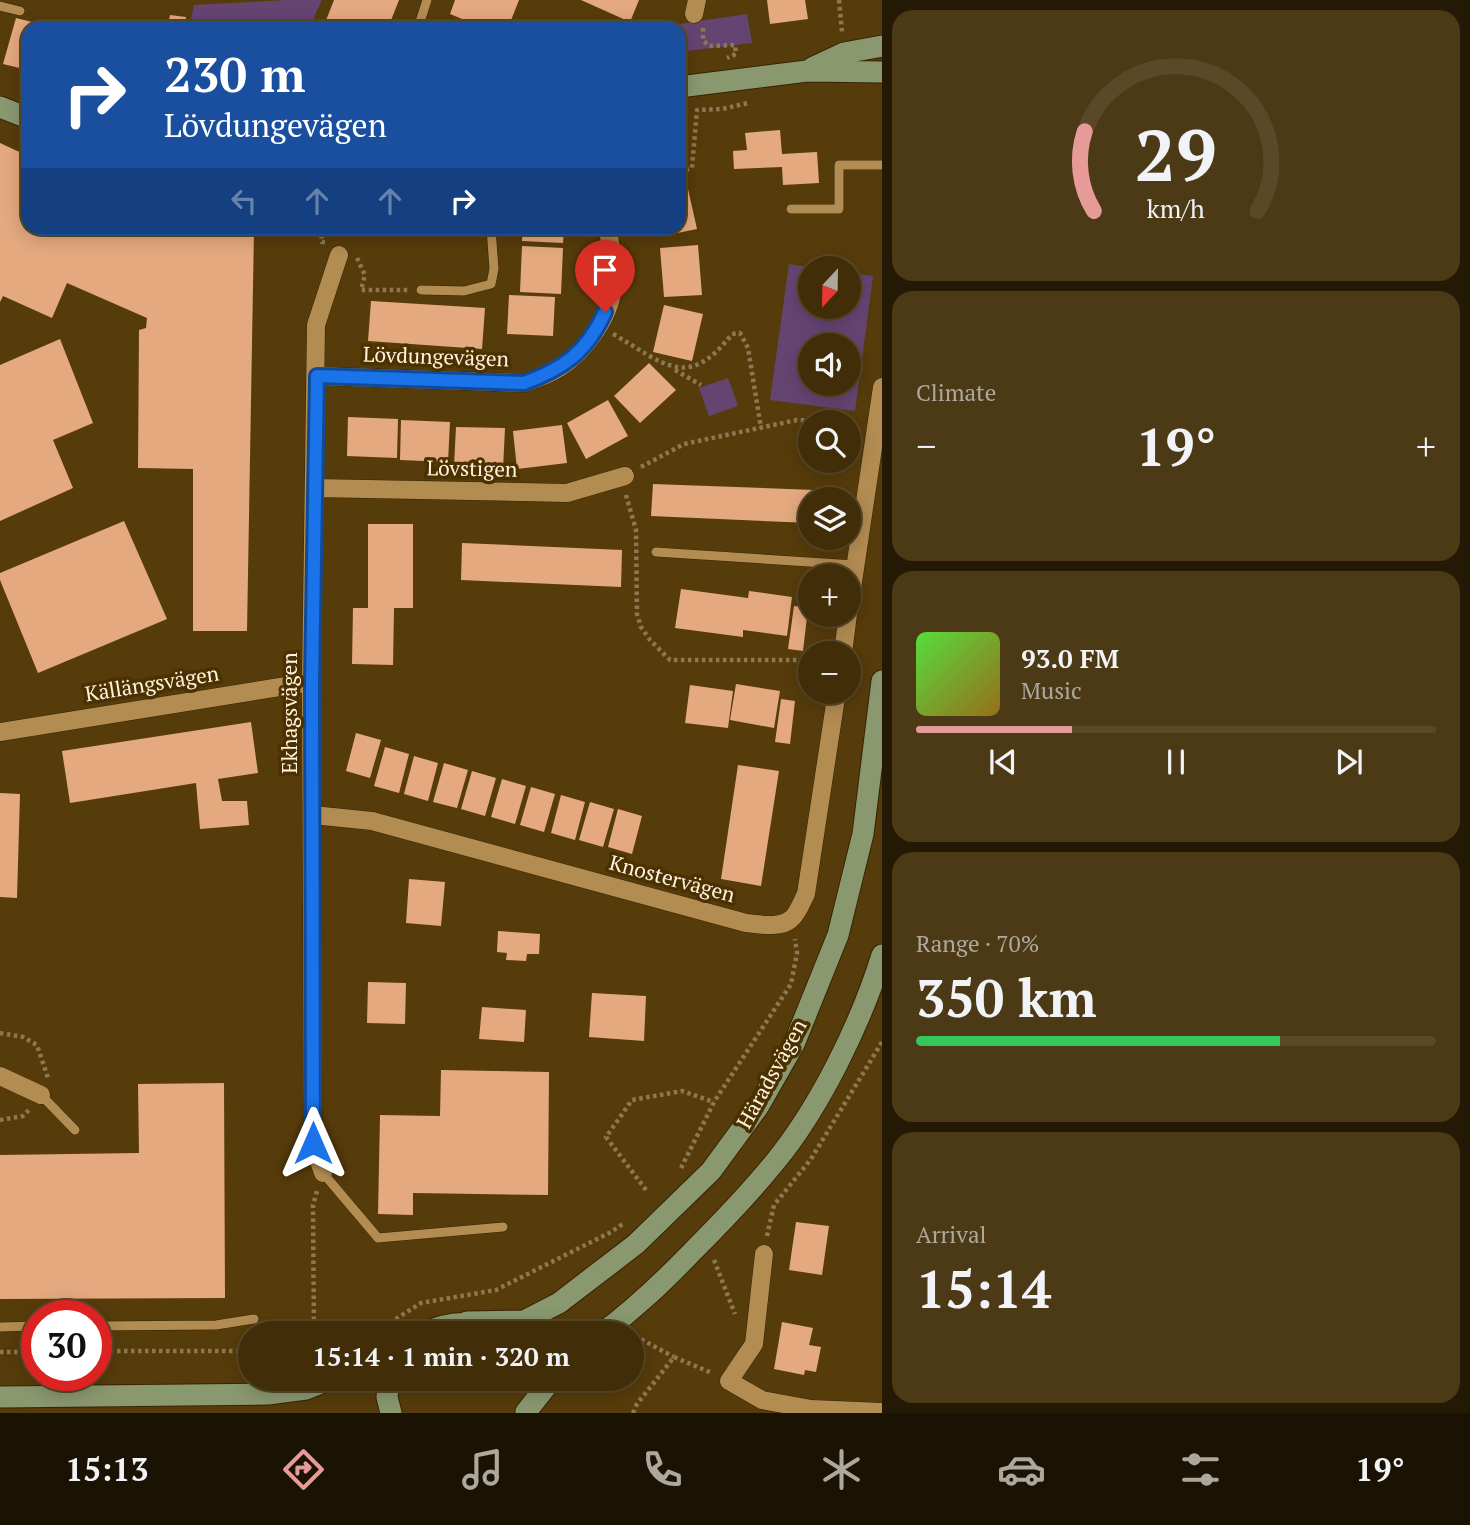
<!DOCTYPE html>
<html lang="en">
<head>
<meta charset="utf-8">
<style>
	:root { --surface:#412d08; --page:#4c3916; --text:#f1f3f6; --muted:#aea89c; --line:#5a4929; --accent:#e69b98 }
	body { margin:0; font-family:"PT Serif",serif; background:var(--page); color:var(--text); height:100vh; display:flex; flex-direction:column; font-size:26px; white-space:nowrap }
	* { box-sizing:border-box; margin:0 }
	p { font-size:23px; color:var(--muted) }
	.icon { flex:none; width:38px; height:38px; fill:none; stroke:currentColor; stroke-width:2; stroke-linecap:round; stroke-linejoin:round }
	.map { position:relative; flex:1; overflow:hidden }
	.details { display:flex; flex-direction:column; gap:10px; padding:10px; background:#241904; width:588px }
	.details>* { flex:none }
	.hud { position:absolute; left:21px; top:21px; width:665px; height:214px; border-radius:21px; box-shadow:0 4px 18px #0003,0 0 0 2px var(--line); background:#1a4fa0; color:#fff; overflow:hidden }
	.needle { width:46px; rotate:202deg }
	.fabs { position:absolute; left:798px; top:256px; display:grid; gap:14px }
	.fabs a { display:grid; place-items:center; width:63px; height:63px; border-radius:50%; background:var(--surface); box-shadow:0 4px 18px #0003,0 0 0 2px var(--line); font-size:35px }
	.speed { position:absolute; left:21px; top:1300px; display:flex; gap:14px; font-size:35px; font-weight:700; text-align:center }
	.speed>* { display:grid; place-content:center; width:91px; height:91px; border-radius:50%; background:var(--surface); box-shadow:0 4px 18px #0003,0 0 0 2px var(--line); line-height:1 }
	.speed .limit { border:10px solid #d22; background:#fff; color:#111 }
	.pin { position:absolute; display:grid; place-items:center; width:60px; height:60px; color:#fff; margin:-72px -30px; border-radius:50% 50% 50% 0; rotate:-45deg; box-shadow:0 0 7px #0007 }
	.pin .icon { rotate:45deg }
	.me { position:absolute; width:77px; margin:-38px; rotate:0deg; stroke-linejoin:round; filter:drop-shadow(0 0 5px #0008) }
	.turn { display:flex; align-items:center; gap:24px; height:147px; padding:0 28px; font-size:32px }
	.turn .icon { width:91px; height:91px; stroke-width:2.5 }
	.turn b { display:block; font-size:49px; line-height:60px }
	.lanes { display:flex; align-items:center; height:66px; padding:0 28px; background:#0003; justify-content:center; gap:35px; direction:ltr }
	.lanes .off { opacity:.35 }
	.big { font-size:52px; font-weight:600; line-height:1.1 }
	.details .card { flex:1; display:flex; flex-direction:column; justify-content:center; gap:10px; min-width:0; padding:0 24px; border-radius:21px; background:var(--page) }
	.details .dial { align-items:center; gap:0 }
	.dial svg { height:182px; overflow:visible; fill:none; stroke:var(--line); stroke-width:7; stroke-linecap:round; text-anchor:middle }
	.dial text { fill:var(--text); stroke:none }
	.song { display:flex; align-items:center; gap:21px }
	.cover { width:84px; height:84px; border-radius:10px; background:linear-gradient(135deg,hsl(110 70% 55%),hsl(40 70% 35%)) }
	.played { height:7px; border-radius:4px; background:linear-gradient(90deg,var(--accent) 30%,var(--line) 30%) }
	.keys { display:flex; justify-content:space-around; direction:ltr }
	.heat { display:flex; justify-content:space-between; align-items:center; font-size:38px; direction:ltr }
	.charge { height:10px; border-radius:5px; background:linear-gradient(90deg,#34c759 70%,var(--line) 0) }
	.trip { position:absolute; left:238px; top:1321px; width:406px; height:70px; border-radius:35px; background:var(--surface); box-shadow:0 4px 18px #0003,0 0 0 2px var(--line); font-weight:600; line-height:70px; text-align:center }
	.tabs { display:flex; height:112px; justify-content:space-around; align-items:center; background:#1a1203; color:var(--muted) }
	.tabs .icon { width:49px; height:49px }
	.tabs .current { color:var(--accent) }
	.tabs b { font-size:32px; color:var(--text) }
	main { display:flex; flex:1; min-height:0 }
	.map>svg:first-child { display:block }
	.green { fill:#664472; fill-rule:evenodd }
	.building { fill:#e4a97f }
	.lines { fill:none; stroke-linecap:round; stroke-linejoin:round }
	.lane-casing { stroke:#372403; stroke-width:10 }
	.street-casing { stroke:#372403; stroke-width:19 }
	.secondary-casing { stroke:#372403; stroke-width:23 }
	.path { stroke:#8e7851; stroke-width:4.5; stroke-dasharray:3.5 3.5; stroke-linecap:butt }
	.lane { stroke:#b38c52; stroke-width:9 }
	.street { stroke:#b38c52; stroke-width:18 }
	.secondary { stroke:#8a9870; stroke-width:21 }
	.route-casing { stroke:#114b97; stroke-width:18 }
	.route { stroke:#1a73e8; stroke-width:12 }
	.labels { text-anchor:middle; stroke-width:7; stroke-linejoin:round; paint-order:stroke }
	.street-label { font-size:21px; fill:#fff2e0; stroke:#4c3100 }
</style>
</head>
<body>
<main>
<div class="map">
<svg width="882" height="1413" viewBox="0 0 882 1413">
	<rect width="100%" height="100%" fill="#573c0b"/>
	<path class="green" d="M287 0H322L314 17 315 28H189L194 5Z
		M747 14 752 43 679 52V28H652Z
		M789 264 813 268H810V306H849V273L873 276 855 411 770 400ZM810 345H849V383H810Z
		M728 378 738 406 709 416 699 388Z"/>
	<path class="building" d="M334 0H399L388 28H323Z
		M455 0H519L508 28H484L450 14Z
		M581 0H639L630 22Z
		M767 0H805L808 19 770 24Z
		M170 15 186 17 185 28H144L145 21 168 25Z
		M16 18 44 25 43 28H28V70L3 64Z
		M780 130 782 154 817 152 819 183 783 185 782 167 734 169 733 151 747 150 745 133Z
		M0 143 28 156V228L254 229 247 631H193V469L138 468 139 330 146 328 147 318 67 283 52 318 3 296 0 302Z
		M686 180 697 229 658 237 656 228H679V182Z
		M523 228H564L563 243 522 241Z
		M698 245 702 295 664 297 660 248Z
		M522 246 563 248 561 294 520 292Z
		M509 295 555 297 553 336 507 334Z
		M371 301 485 308 482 349 368 341Z
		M664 305 703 314 692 361 653 352Z
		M60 339 93 423 53 440 73 488 0 521V365Z
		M649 363 676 390 640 423 614 396Z
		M608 400 628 436 586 459 567 423Z
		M348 417 398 419 397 458 347 456Z
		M401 420 450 422 448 462 400 460Z
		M562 425 567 463 517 469 513 431Z
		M456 427 505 428 503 469 454 466Z
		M653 484 815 490V499H810V523L651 516Z
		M124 521 167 619 38 673 0 580V573Z
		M368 524H413V608H394L393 665 352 664 353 608H368Z
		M462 543 622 550 621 587 461 580Z
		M681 589 748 598 749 591 792 597 787 636 743 630V637L675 628Z
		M794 606 808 608 803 651 788 649Z
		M736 684 780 691 774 728 730 720Z
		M690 685 733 691 728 728 685 723Z
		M781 699 795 701 790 744 775 742Z
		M251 722 258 773 218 779 222 801H247L249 825 200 829 196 783 70 803 62 751Z
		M356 733 381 740 370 778 346 771Z
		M385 747 409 754 399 793 374 786Z
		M414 756 438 763 428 801 404 794Z
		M444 763 468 770 457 808 433 802Z
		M738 765 779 771 761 886 721 879Z
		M472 771 496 778 485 816 461 809Z
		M502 779 526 786 515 824 491 817Z
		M531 787 555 794 544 832 520 825Z
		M0 793 20 794 17 898 0 897Z
		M561 795 585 802 575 840 551 833Z
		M590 802 614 809 603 847 579 840Z
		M618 809 642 816 632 854 608 847Z
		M409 879 445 882 441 926 406 923Z
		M498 931 540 934 539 954H527L526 961 506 960 507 953 497 952Z
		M368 982 406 983 405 1024 367 1023Z
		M592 993 646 996 644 1041 589 1037Z
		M482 1007 526 1010 524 1042 479 1039Z
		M441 1070 549 1072 548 1195 413 1193V1215L378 1214 380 1115 440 1116Z
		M224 1083 225 1298 0 1299V1155L139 1153 138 1084Z
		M796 1222 829 1226 822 1275 789 1270Z
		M782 1322 813 1328 809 1345 821 1347 816 1372 805 1370 804 1375 774 1369Z"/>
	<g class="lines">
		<g class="lane-casing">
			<path id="lane" d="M0 6 20 11
				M418 28 427 0
				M791 209H839V165H882
				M421 290 464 291 491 284 494 269 491 228
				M656 552 855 565
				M41 1095 75 1130
				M323 1173 378 1238 503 1227
				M96 1326 216 1325 254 1319
				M0 1327 37 1326"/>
		</g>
		<g class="street-casing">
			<path id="street" d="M694 14 697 0
				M317 376 524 383C536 379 549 375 559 368 585 352 613 314 613 282 614 264 610 245 608 228
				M315 488 567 493 625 476
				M849 609 882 387
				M843 653 848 614
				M0 732 311 682
				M313 815 372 821 746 923C758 924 780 929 791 919 798 914 802 901 806 894L837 691
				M0 1076 41 1095
				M323 1173 313 1143 311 682 316 325 339 255
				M764 1254 754 1344 729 1381 762 1400 811 1409 882 1412"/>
		</g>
		<g class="secondary-casing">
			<path id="secondary" d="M812 68 844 53 882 46
				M679 87 807 71 882 72
				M0 107 28 118
				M467 1322 524 1321 559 1303 636 1244 711 1171 758 1107 794 1044 838 935 863 834 882 681
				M422 1334C441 1325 460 1320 480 1326
				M601 1334C636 1308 662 1283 692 1252 721 1223 749 1194 775 1162 820 1107 861 1023 882 955
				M389 1379 387 1397 391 1413
				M0 1397 268 1394 306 1389 331 1379
				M526 1412 552 1379"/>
		</g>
		<path class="path" d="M839 0 842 32
			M703 28V40L709 46 735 45 736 54 727 58
			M679 148 685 171
			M679 172 692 168 697 110 722 109 748 103
			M321 228 322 242H325
			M357 258 365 275 361 290H409
			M613 334C664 363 687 392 732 334L740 333 748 348 761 428
			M675 370 701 385
			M641 467 684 444 797 420 849 422
			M626 495 636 530 637 614 641 627 650 640 670 660H810
			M0 1033 23 1037 37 1045 48 1078
			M0 1120 23 1116 30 1109
			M681 1168 714 1102 791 984 797 953 795 939
			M646 1190 606 1137 632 1100 682 1091 714 1102
			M767 1236 774 1205 811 1159 882 1042
			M714 1260 735 1314
			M314 1334 313 1205 317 1191
			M372 1334 421 1303 496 1290 611 1232 624 1223
			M635 1336 674 1357
			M96 1351H250
			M0 1352H37
			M633 1413 637 1404 674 1357 712 1373"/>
		<use href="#lane" class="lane"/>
		<use href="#street" class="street"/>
		<use href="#secondary" class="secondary"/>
	</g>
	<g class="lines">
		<g class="route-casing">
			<path id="route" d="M313 1143 312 682 317 376 524 383C563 369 587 352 605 312"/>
		</g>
		<use href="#route" class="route"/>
	</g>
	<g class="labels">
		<g class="street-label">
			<text transform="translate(436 357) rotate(2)" y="7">Lövdungevägen</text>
			<text transform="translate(472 469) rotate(1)" y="7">Lövstigen</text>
			<text transform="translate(152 684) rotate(-9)" y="7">Källängsvägen</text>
			<text transform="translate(290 713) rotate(-90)" y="7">Ekhagsvägen</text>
			<text transform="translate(672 879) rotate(15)" y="7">Knostervägen</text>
			<text transform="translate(772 1074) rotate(-61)" y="7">Häradsvägen</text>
		</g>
	</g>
</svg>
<div class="fabs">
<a><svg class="needle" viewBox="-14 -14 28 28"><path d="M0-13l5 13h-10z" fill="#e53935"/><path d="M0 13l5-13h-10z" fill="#aea89c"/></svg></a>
<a><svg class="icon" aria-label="sound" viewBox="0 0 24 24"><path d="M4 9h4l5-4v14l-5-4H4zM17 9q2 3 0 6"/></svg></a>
<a><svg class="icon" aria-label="search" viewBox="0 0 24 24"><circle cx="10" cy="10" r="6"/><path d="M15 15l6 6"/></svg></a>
<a><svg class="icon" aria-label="layers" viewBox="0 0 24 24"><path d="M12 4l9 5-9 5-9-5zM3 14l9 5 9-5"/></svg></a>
<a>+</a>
<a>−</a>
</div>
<div class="speed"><div class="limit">30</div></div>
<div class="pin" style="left:605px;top:312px;background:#d93025"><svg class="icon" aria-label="arrive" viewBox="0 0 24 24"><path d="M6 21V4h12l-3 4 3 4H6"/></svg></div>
<svg class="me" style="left:313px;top:1143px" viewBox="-20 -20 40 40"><path d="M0-17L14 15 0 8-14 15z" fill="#1a73e8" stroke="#fff" stroke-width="4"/></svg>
<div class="trip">15:14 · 1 min · 320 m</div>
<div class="hud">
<div class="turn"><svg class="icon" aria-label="right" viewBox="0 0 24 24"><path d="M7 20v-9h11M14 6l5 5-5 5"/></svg><div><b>230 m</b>Lövdungevägen</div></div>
<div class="lanes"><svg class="icon off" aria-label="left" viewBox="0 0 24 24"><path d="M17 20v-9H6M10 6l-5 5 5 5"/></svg><svg class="icon off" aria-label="ahead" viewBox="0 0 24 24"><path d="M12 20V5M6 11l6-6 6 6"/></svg><svg class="icon off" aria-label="ahead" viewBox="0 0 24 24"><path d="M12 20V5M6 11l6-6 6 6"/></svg><svg class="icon" aria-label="right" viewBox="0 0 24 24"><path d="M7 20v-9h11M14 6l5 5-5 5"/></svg></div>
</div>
</div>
<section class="details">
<div class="card dial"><svg viewBox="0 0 100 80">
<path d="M14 69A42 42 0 1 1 86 69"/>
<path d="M14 69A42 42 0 0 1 10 34" stroke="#e69b98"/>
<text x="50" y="56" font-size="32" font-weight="700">29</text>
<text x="50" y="72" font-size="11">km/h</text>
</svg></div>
<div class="card"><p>Climate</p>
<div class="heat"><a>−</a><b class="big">19°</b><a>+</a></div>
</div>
<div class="card">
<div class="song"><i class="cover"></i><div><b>93.0 FM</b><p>Music</p></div></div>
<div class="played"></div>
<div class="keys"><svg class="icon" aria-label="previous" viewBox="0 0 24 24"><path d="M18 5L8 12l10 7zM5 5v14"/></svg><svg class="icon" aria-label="pause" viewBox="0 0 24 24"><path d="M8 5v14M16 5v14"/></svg><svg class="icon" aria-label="next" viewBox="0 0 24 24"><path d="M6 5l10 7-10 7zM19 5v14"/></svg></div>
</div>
<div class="card"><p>Range · 70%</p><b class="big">350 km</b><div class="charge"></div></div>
<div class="card"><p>Arrival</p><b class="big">15:14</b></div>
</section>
</main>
<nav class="tabs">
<b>15:13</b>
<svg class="icon current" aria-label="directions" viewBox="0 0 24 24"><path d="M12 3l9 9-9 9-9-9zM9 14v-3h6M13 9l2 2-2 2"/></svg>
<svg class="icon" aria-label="music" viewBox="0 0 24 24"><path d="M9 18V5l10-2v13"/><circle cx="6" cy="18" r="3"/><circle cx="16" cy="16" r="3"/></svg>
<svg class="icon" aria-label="phone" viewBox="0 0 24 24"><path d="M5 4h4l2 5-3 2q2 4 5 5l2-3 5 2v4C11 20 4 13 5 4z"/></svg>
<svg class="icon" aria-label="climate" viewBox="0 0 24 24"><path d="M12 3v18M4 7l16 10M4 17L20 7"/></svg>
<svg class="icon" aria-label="car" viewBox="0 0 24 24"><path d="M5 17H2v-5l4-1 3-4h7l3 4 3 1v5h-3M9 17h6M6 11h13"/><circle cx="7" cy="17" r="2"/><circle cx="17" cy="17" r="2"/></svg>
<svg class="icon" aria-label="filters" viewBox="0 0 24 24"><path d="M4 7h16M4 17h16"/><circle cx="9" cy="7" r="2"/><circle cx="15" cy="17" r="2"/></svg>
<b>19°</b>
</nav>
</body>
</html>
